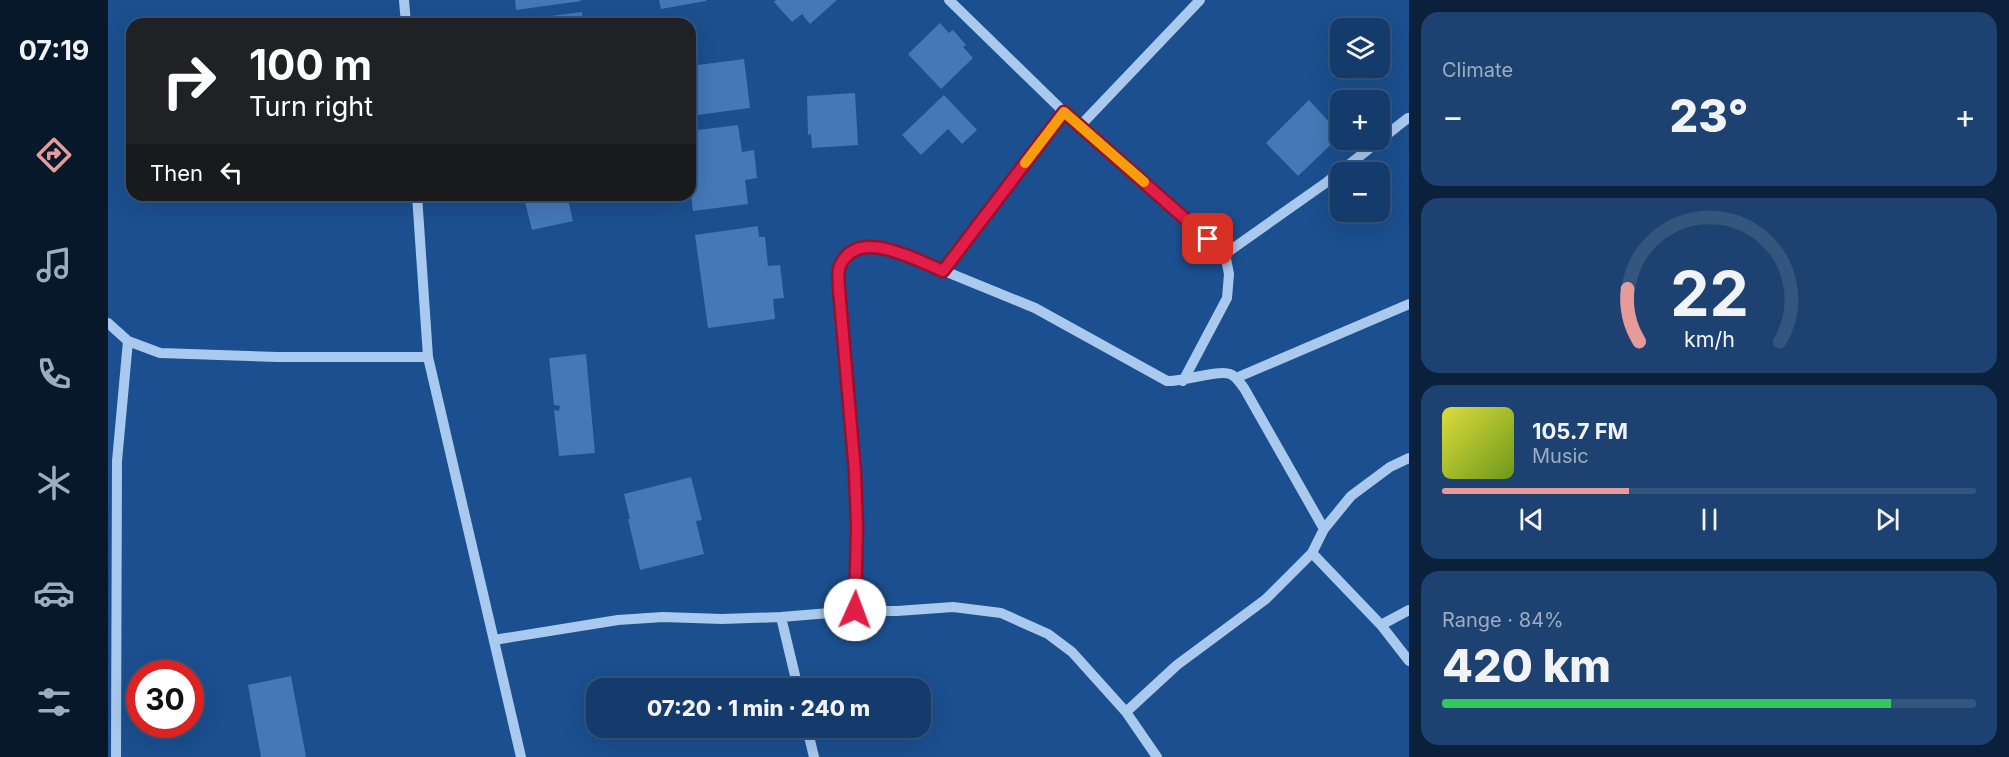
<!DOCTYPE html>
<html lang="en">
<head>
<meta charset="utf-8">
<style>
	:root { --surface:#143b6b; --page:#1d4271; --text:#f1f3f6; --muted:#9dadc1; --line:#33557e; --accent:#e69b98 }
	body { margin:0; font-family:Inter,sans-serif; background:var(--page); color:var(--text); height:100vh; display:flex; flex-direction:column; font-size:22px; white-space:nowrap }
	* { box-sizing:border-box; margin:0 }
	p { font-size:20px; color:var(--muted) }
	.icon { flex:none; width:33px; height:33px; fill:none; stroke:currentColor; stroke-width:2; stroke-linecap:round; stroke-linejoin:round }
	.map { position:relative; flex:1; overflow:hidden }
	.details { display:flex; flex-direction:column; gap:12px; padding:12px; background:#0b203b; width:600px }
	.details>* { flex:none }
	.guide { position:absolute; left:18px; top:18px; width:570px; height:183px; border-radius:18px; box-shadow:0 6px 24px #0002,0 0 0 2px var(--line); background:#202124; color:#fff; overflow:hidden }
	.fabs { position:absolute; left:1222px; top:18px; display:grid; gap:12px }
	.fabs a { display:grid; place-items:center; width:60px; height:60px; border-radius:12px; background:var(--surface); box-shadow:0 6px 24px #0002,0 0 0 2px var(--line); font-size:30px }
	.speed { position:absolute; left:18px; top:660px; display:flex; gap:12px; font-size:30px; font-weight:700; text-align:center }
	.speed>* { display:grid; place-content:center; width:78px; height:78px; border-radius:50%; background:var(--surface); box-shadow:0 6px 24px #0002,0 0 0 2px var(--line); line-height:1 }
	.speed .limit { border:9px solid #d22; background:#fff; color:#111 }
	.pin { position:absolute; display:grid; place-items:center; width:51px; height:51px; color:#fff; margin:-26px; border-radius:12px; box-shadow:0 3px 9px #0006 }
	.me { position:absolute; width:66px; margin:-33px; rotate:2deg; stroke-linejoin:round; filter:drop-shadow(0 0 4px #0008) }
	.turn { display:flex; align-items:center; gap:21px; height:126px; padding:0 24px; font-size:27px }
	.turn .icon { width:78px; height:78px; stroke-width:2.5 }
	.turn b { display:block; font-size:42px; line-height:51px }
	.then { display:flex; align-items:center; height:57px; padding:0 24px; background:#0003; gap:12px; font-size:22px }
	.big { font-size:45px; font-weight:800; line-height:1.1 }
	.details .widget { flex:1; display:flex; flex-direction:column; justify-content:center; gap:9px; min-width:0; padding:0 21px; border-radius:18px; background:var(--page) }
	.details .dial { align-items:center; gap:0 }
	.dial svg { height:156px; overflow:visible; fill:none; stroke:var(--line); stroke-width:7; stroke-linecap:round; text-anchor:middle }
	.dial text { fill:var(--text); stroke:none }
	.song { display:flex; align-items:center; gap:18px }
	.cover { width:72px; height:72px; border-radius:9px; background:linear-gradient(135deg,hsl(60 70% 55%),hsl(80 70% 35%)) }
	.played { height:6px; border-radius:3px; background:linear-gradient(90deg,var(--accent) 35%,var(--line) 35%) }
	.keys { display:flex; justify-content:space-around; direction:ltr }
	.heat { display:flex; justify-content:space-between; align-items:center; font-size:33px; direction:ltr }
	.charge { height:9px; border-radius:4px; background:linear-gradient(90deg,#34c759 84%,var(--line) 0) }
	.trip { position:absolute; left:478px; top:678px; width:345px; height:60px; border-radius:18px; background:var(--surface); box-shadow:0 6px 24px #0002,0 0 0 2px var(--line); font-weight:800; line-height:60px; text-align:center }
	main { display:flex; flex:1; min-height:0 }
	.menu { display:flex; flex-direction:column; width:108px; justify-content:space-around; align-items:center; background:#08182b; color:var(--muted) }
	.menu .icon { width:42px; height:42px }
	.menu .active { color:var(--accent) }
	.menu b { font-size:27px; color:var(--text) }
	.map>svg:first-child { display:block }
	.building { fill:#4478b7 }
	.lines { fill:none; stroke-linecap:round; stroke-linejoin:round }
	.minor { stroke:#a9c9ee; stroke-width:10 }
	.route-casing { stroke:#92132f; stroke-width:15 }
	.route { stroke:#e11d48; stroke-width:10 }
	.slow { stroke:#f59e0b; stroke-width:10 }
</style>
</head>
<body>
<main>
<nav class="menu">
<b>07:19</b>
<svg class="icon active" aria-label="directions" viewBox="0 0 24 24"><path d="M12 3l9 9-9 9-9-9zM9 14v-3h6M13 9l2 2-2 2"/></svg>
<svg class="icon" aria-label="music" viewBox="0 0 24 24"><path d="M9 18V5l10-2v13"/><circle cx="6" cy="18" r="3"/><circle cx="16" cy="16" r="3"/></svg>
<svg class="icon" aria-label="phone" viewBox="0 0 24 24"><path d="M5 4h4l2 5-3 2q2 4 5 5l2-3 5 2v4C11 20 4 13 5 4z"/></svg>
<svg class="icon" aria-label="climate" viewBox="0 0 24 24"><path d="M12 3v18M4 7l16 10M4 17L20 7"/></svg>
<svg class="icon" aria-label="car" viewBox="0 0 24 24"><path d="M5 17H2v-5l4-1 3-4h7l3 4 3 1v5h-3M9 17h6M6 11h13"/><circle cx="7" cy="17" r="2"/><circle cx="17" cy="17" r="2"/></svg>
<svg class="icon" aria-label="filters" viewBox="0 0 24 24"><path d="M4 7h16M4 17h16"/><circle cx="9" cy="7" r="2"/><circle cx="15" cy="17" r="2"/></svg>
</nav>
<div class="map">
<svg width="1301" height="757" viewBox="0 0 1301 757">
	<rect width="100%" height="100%" fill="#1b4f8f"/>
	<path class="building" d="M407 0H473V1L408 10Z
		M551 0H598V1L553 9Z
		M668 0H729L702 24 694 14 684 22 666 2Z
		M474 12 475 24H428L427 18Z
		M832 23 841 33 845 30 858 45 855 47 865 58 833 89 800 54Z
		M636 59 642 108 582 116V66Z
		M747 93 750 145 704 148 703 134 700 135 699 96Z
		M836 95 869 130 854 144 840 129 813 155 794 135Z
		M1201 100 1233 135 1190 176 1158 143Z
		M630 125 634 152 646 150 649 178 637 180 640 204 585 211 582 185V131Z
		M412 195H459L465 221 424 230 417 202 413 203Z
		M650 226 651 237H657L660 266 672 265 676 298 665 299 667 319 600 328 587 235Z
		M478 354 487 453 451 456 446 410 451 411 452 406 446 405 441 358Z
		M583 477 594 520 588 521 596 554 532 570 520 519H522L516 494Z
		M183 676 198 757H153L140 685Z"/>
	<g class="lines">
		<path class="minor" d="M296 0 298 24
			M841 0 956 112 1117 254 1121 274 1119 298 1075 381
			M972 126 1092 0
			M309 195 320 357
			M1117 254 1219 182 1300 118
			M835 271 956 112
			M0 323 20 341 52 353 169 357H320L413 757
			M1128 378 1301 304
			M1204 553 1273 625 1301 661
			M746 611H789L845 607 893 613 940 634 964 652 1018 712 1049 757
			M673 617 690 688
			M1273 625 1301 610
			M386 640 510 620 555 617 614 619 673 617 746 611 749 527 747 472 739 395 731 268C745 244 754 246 780 248L927 308 1059 381C1075 382 1111 369 1122 374 1128 376 1132 383 1136 388L1216 529
			M1018 712 1069 665 1158 599 1204 553 1216 529 1243 496 1282 467 1301 458
			M699 728 706 757
			M8 757 9 461 20 341"/>
	</g>
	<g class="lines">
		<g class="route-casing">
			<path id="route" d="M747 610 749 527 747 472 731 289C731 282 729 272 732 266 749 226 808 260 835 271L956 112 1100 239"/>
		</g>
		<use href="#route" class="route"/>
		<path class="slow" d="M917 163 956 112 1036 182"/>
	</g>
</svg>
<div class="fabs">
<a><svg class="icon" aria-label="layers" viewBox="0 0 24 24"><path d="M12 4l9 5-9 5-9-5zM3 14l9 5 9-5"/></svg></a>
<a>+</a>
<a>−</a>
</div>
<div class="speed"><div class="limit">30</div></div>
<div class="pin" style="left:1100px;top:239px;background:#d93025"><svg class="icon" aria-label="arrive" viewBox="0 0 24 24"><path d="M6 21V4h12l-3 4 3 4H6"/></svg></div>
<svg class="me" style="left:747px;top:610px" viewBox="-20 -20 40 40"><circle r="19" fill="#fff"/><path d="M0-13L10 11 0 6-10 11z" fill="#e11d48"/></svg>
<div class="trip">07:20 · 1 min · 240 m</div>
<div class="guide">
<div class="turn"><svg class="icon" aria-label="right" viewBox="0 0 24 24"><path d="M7 20v-9h11M14 6l5 5-5 5"/></svg><div><b>100 m</b>Turn right</div></div>
<div class="then">Then<svg class="icon" aria-label="left" viewBox="0 0 24 24"><path d="M17 20v-9H6M10 6l-5 5 5 5"/></svg></div>
</div>
</div>
<section class="details">
<div class="widget"><p>Climate</p>
<div class="heat"><a>−</a><b class="big">23°</b><a>+</a></div>
</div>
<div class="widget dial"><svg viewBox="0 0 100 80">
<path d="M14 69A42 42 0 1 1 86 69"/>
<path d="M14 69A42 42 0 0 1 8 42" stroke="#e69b98"/>
<text x="50" y="56" font-size="32" font-weight="700">22</text>
<text x="50" y="72" font-size="11">km/h</text>
</svg></div>
<div class="widget">
<div class="song"><i class="cover"></i><div><b>105.7 FM</b><p>Music</p></div></div>
<div class="played"></div>
<div class="keys"><svg class="icon" aria-label="previous" viewBox="0 0 24 24"><path d="M18 5L8 12l10 7zM5 5v14"/></svg><svg class="icon" aria-label="pause" viewBox="0 0 24 24"><path d="M8 5v14M16 5v14"/></svg><svg class="icon" aria-label="next" viewBox="0 0 24 24"><path d="M6 5l10 7-10 7zM19 5v14"/></svg></div>
</div>
<div class="widget"><p>Range · 84%</p><b class="big">420 km</b><div class="charge"></div></div>
</section>
</main>
</body>
</html>
